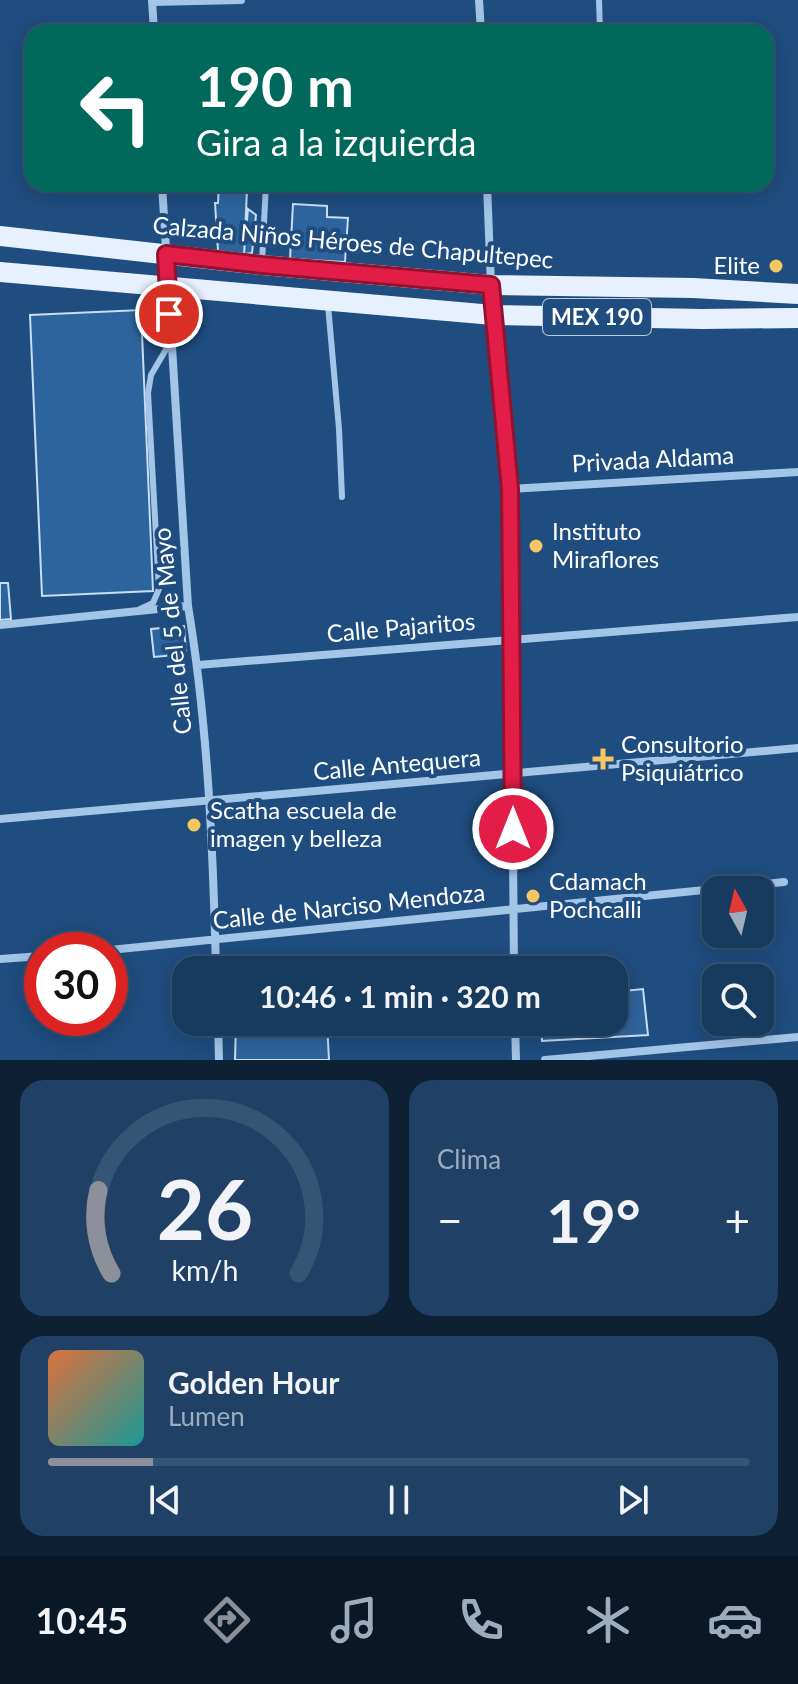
<!DOCTYPE html>
<html lang="es">
<head>
<meta charset="utf-8">
<style>
	:root { --surface:#173a5f; --page:#204165; --text:#f1f3f6; --muted:#9eadbd; --line:#365474; --accent:#8c9099 }
	body { margin:0; font-family:Lato,sans-serif; background:var(--page); color:var(--text); height:100vh; display:flex; flex-direction:column; font-size:30px; white-space:nowrap }
	* { box-sizing:border-box; margin:0 }
	p { font-size:26px; color:var(--muted) }
	.icon { flex:none; width:44px; height:44px; fill:none; stroke:currentColor; stroke-width:2; stroke-linecap:round; stroke-linejoin:round }
	.map { position:relative; height:1060px; overflow:hidden }
	.panel { display:flex; flex-direction:column; gap:20px; padding:20px; background:#0d2034; flex:1 }
	.panel>* { flex:none }
	.top-card { position:absolute; left:24px; top:24px; width:750px; height:168px; border-radius:24px; box-shadow:0 4px 20px #0003,0 0 0 2px var(--line); background:#00695c; color:#fff; overflow:hidden }
	.needle { width:52px; rotate:352deg }
	.controls { position:absolute; left:702px; top:876px; display:grid; gap:16px }
	.controls a { display:grid; place-items:center; width:72px; height:72px; border-radius:16px; background:var(--surface); box-shadow:0 4px 20px #0003,0 0 0 2px var(--line); font-size:40px }
	.speed { position:absolute; left:24px; top:932px; display:flex; gap:16px; font-size:40px; font-weight:700; text-align:center }
	.speed>* { display:grid; place-content:center; width:104px; height:104px; border-radius:50%; background:var(--surface); box-shadow:0 4px 20px #0003,0 0 0 2px var(--line); line-height:1 }
	.speed .limit { border:12px solid #d22; background:#fff; color:#111 }
	.pin { position:absolute; display:grid; place-items:center; width:68px; height:68px; color:#fff; margin:-34px; border:4px solid #fff; border-radius:50%; box-shadow:0 2px 8px #0007 }
	.me { position:absolute; width:88px; margin:-44px; rotate:0deg; stroke-linejoin:round; filter:drop-shadow(0 0 6px #0008) }
	.turn { display:flex; align-items:center; gap:28px; height:168px; padding:0 40px; font-size:36px }
	.turn .icon { width:104px; height:104px; stroke-width:2.5 }
	.turn b { display:block; font-size:56px; line-height:68px }
	.big { font-size:60px; font-weight:700; line-height:1.1 }
	.panel .widget { flex:1; display:flex; flex-direction:column; justify-content:center; gap:12px; min-width:0; padding:0 28px; border-radius:24px; background:var(--page) }
	.panel .dial { align-items:center; gap:0 }
	.dial svg { height:208px; overflow:visible; fill:none; stroke:var(--line); stroke-width:7; stroke-linecap:round; text-anchor:middle }
	.dial text { fill:var(--text); stroke:none }
	.song { display:flex; align-items:center; gap:24px }
	.cover { width:96px; height:96px; border-radius:12px; background:linear-gradient(135deg,hsl(20 70% 55%),hsl(180 70% 35%)) }
	.played { height:8px; border-radius:4px; background:linear-gradient(90deg,var(--accent) 15%,var(--line) 15%) }
	.keys { display:flex; justify-content:space-around; direction:ltr }
	.heat { display:flex; justify-content:space-between; align-items:center; font-size:44px; direction:ltr }
	.panel .tiles { flex:1; display:grid; gap:20px; grid-template-columns:1fr 1fr }
	.widget:last-child { grid-column:span 2 }
	.trip { position:absolute; left:172px; top:956px; width:456px; height:80px; border-radius:24px; background:var(--surface); box-shadow:0 4px 20px #0003,0 0 0 2px var(--line); font-weight:700; line-height:80px; text-align:center }
	.tabs { display:flex; height:128px; justify-content:space-around; align-items:center; background:#091726; color:var(--muted) }
	.tabs .icon { width:56px; height:56px }
	.tabs .current { color:var(--accent) }
	.tabs b { font-size:36px; color:var(--text) }
	.map>svg:first-child { display:block }
	.building { fill:#2e649d; stroke:#c7def6; stroke-width:2 }
	.lines { fill:none; stroke-linecap:round; stroke-linejoin:round }
	.service { stroke:#a3c5e8; stroke-width:6 }
	.minor { stroke:#a3c5e8; stroke-width:8 }
	.primary { stroke:#e6f0fe; stroke-width:20 }
	.route-casing { stroke:#92132f; stroke-width:20 }
	.route { stroke:#e11d48; stroke-width:14 }
	.poi-dot { fill:#f6c663; stroke:#1f4d7f; stroke-width:3 }
	.labels { text-anchor:middle; stroke-width:8; stroke-linejoin:round; paint-order:stroke }
	.shield { fill:#1f4d7f; stroke:#bccad9; stroke-width:2 }
	.shield-label { font-size:22px; font-weight:bold; fill:#fff }
	.street-label { font-size:24px; fill:#fff; stroke:#1f4d7f }
	.poi-label { font-size:24px; fill:#fff; stroke:#1f4d7f; text-anchor:start }
</style>
</head>
<body>
<div class="map">
<svg width="798" height="1060" viewBox="0 0 798 1060">
	<rect width="100%" height="100%" fill="#1f4d7f"/>
	<path class="building" d="M219 185 247 189 244 256 218 251 215 203H218Z
		M293 204 327 206V217L348 218 345 262 290 259Z
		M248 209 256 215 252 253 244 254Z
		M141 310 153 591 42 596 30 315Z
		M0 583H8L11 619 0 620Z
		M184 626 186 654 154 657 151 629Z
		M643 989 648 1035 542 1041 541 1022H614V992Z
		M236 1022H327L329 1060H235Z"/>
	<g class="lines">
		<path class="service" d="M599 0 600 32
			M262 262 266 184
			M328 305 339 429 342 497
			M140 609 153 603 159 589 148 393 151 375 171 341"/>
		<path class="minor" d="M152 0 154 32
			M479 0 481 32
			M152 2 241 0
			M162 184 188 606C208 726 213 849 216 970
			M487 184 491 285 510 489 514 970
			M510 489 798 472
			M0 625 188 606
			M198 665 798 617
			M0 819 798 748
			M110 950 784 882
			M0 959 42 956
			M218 1022 219 1060
			M515 1022 516 1060
			M545 1060 798 1037"/>
		<path class="primary" d="M0 236 262 265 491 285 693 288 798 294
			M0 272 493 315 702 319 798 318"/>
	</g>
	<g class="lines">
		<g class="route-casing">
			<path id="route" d="M169 314 166 254 262 265 491 285 510 489 513 829"/>
		</g>
		<use href="#route" class="route"/>
	</g>
	<g class="poi-dot">
		<circle cx="776" cy="266" r="8"/>
		<circle cx="536" cy="546" r="8"/>
		<path d="M599 747h8v8h8v8h-8v8h-8v-8h-8v-8h8z"/>
		<circle cx="194" cy="825" r="8"/>
		<circle cx="533" cy="896" r="8"/>
	</g>
	<g class="labels">
		<rect class="shield" x="543" y="299" width="108" height="36" rx="6"/>
		<g class="shield-label">
			<text x="597" y="325">MEX 190</text>
		</g>
		<g class="street-label">
			<text transform="translate(353 243) rotate(5)" y="8">Calzada Niños Héroes de Chapultepec</text>
			<text transform="translate(653 460) rotate(-3)" y="8">Privada Aldama</text>
			<text transform="translate(401 628) rotate(-5)" y="8">Calle Pajaritos</text>
			<text transform="translate(173 631) rotate(-96)" y="8">Calle del 5 de Mayo</text>
			<text transform="translate(397 765) rotate(-5)" y="8">Calle Antequera</text>
			<text transform="translate(349 907) rotate(-6)" y="8">Calle de Narciso Mendoza</text>
		</g>
		<g class="poi-label">
			<text x="760" y="274" text-anchor="end">Elite</text>
			<text x="552" y="540">Instituto<tspan x="552" dy="28">Miraflores</tspan></text>
			<text x="621" y="753">Consultorio<tspan x="621" dy="28">Psiquiátrico</tspan></text>
			<text x="210" y="819">Scatha escuela de<tspan x="210" dy="28">imagen y belleza</tspan></text>
			<text x="549" y="890">Cdamach<tspan x="549" dy="28">Pochcalli</tspan></text>
		</g>
	</g>
</svg>
<div class="controls">
<a><svg class="needle" viewBox="-14 -14 28 28"><path d="M0-13l5 13h-10z" fill="#e53935"/><path d="M0 13l5-13h-10z" fill="#9eadbd"/></svg></a>
<a><svg class="icon" aria-label="search" viewBox="0 0 24 24"><circle cx="10" cy="10" r="6"/><path d="M15 15l6 6"/></svg></a>
</div>
<div class="speed"><div class="limit">30</div></div>
<div class="pin" style="left:169px;top:314px;background:#d93025"><svg class="icon" aria-label="arrive" viewBox="0 0 24 24"><path d="M6 21V4h12l-3 4 3 4H6"/></svg></div>
<svg class="me" style="left:513px;top:829px" viewBox="-20 -20 40 40"><circle r="17" fill="#e11d48" stroke="#fff" stroke-width="3"/><path d="M0-11L8 9 0 5-8 9z" fill="#fff"/></svg>
<div class="trip">10:46 · 1 min · 320 m</div>
<div class="top-card">
<div class="turn"><svg class="icon" aria-label="left" viewBox="0 0 24 24"><path d="M17 20v-9H6M10 6l-5 5 5 5"/></svg><div><b>190 m</b>Gira a la izquierda</div></div>
</div>
</div>
<section class="panel">
<div class="tiles">
<div class="widget dial"><svg viewBox="0 0 100 80">
<path d="M14 69A42 42 0 1 1 86 69"/>
<path d="M14 69A42 42 0 0 1 9 37" stroke="#8c9099"/>
<text x="50" y="56" font-size="32" font-weight="700">26</text>
<text x="50" y="72" font-size="11">km/h</text>
</svg></div>
<div class="widget"><p>Clima</p>
<div class="heat"><a>−</a><b class="big">19°</b><a>+</a></div>
</div>
<div class="widget">
<div class="song"><i class="cover"></i><div><b>Golden Hour</b><p>Lumen</p></div></div>
<div class="played"></div>
<div class="keys"><svg class="icon" aria-label="previous" viewBox="0 0 24 24"><path d="M18 5L8 12l10 7zM5 5v14"/></svg><svg class="icon" aria-label="pause" viewBox="0 0 24 24"><path d="M8 5v14M16 5v14"/></svg><svg class="icon" aria-label="next" viewBox="0 0 24 24"><path d="M6 5l10 7-10 7zM19 5v14"/></svg></div>
</div>
</div>
</section>
<nav class="tabs">
<b>10:45</b>
<svg class="icon current" aria-label="directions" viewBox="0 0 24 24"><path d="M12 3l9 9-9 9-9-9zM9 14v-3h6M13 9l2 2-2 2"/></svg>
<svg class="icon" aria-label="music" viewBox="0 0 24 24"><path d="M9 18V5l10-2v13"/><circle cx="6" cy="18" r="3"/><circle cx="16" cy="16" r="3"/></svg>
<svg class="icon" aria-label="phone" viewBox="0 0 24 24"><path d="M5 4h4l2 5-3 2q2 4 5 5l2-3 5 2v4C11 20 4 13 5 4z"/></svg>
<svg class="icon" aria-label="climate" viewBox="0 0 24 24"><path d="M12 3v18M4 7l16 10M4 17L20 7"/></svg>
<svg class="icon" aria-label="car" viewBox="0 0 24 24"><path d="M5 17H2v-5l4-1 3-4h7l3 4 3 1v5h-3M9 17h6M6 11h13"/><circle cx="7" cy="17" r="2"/><circle cx="17" cy="17" r="2"/></svg>
</nav>
</body>
</html>
